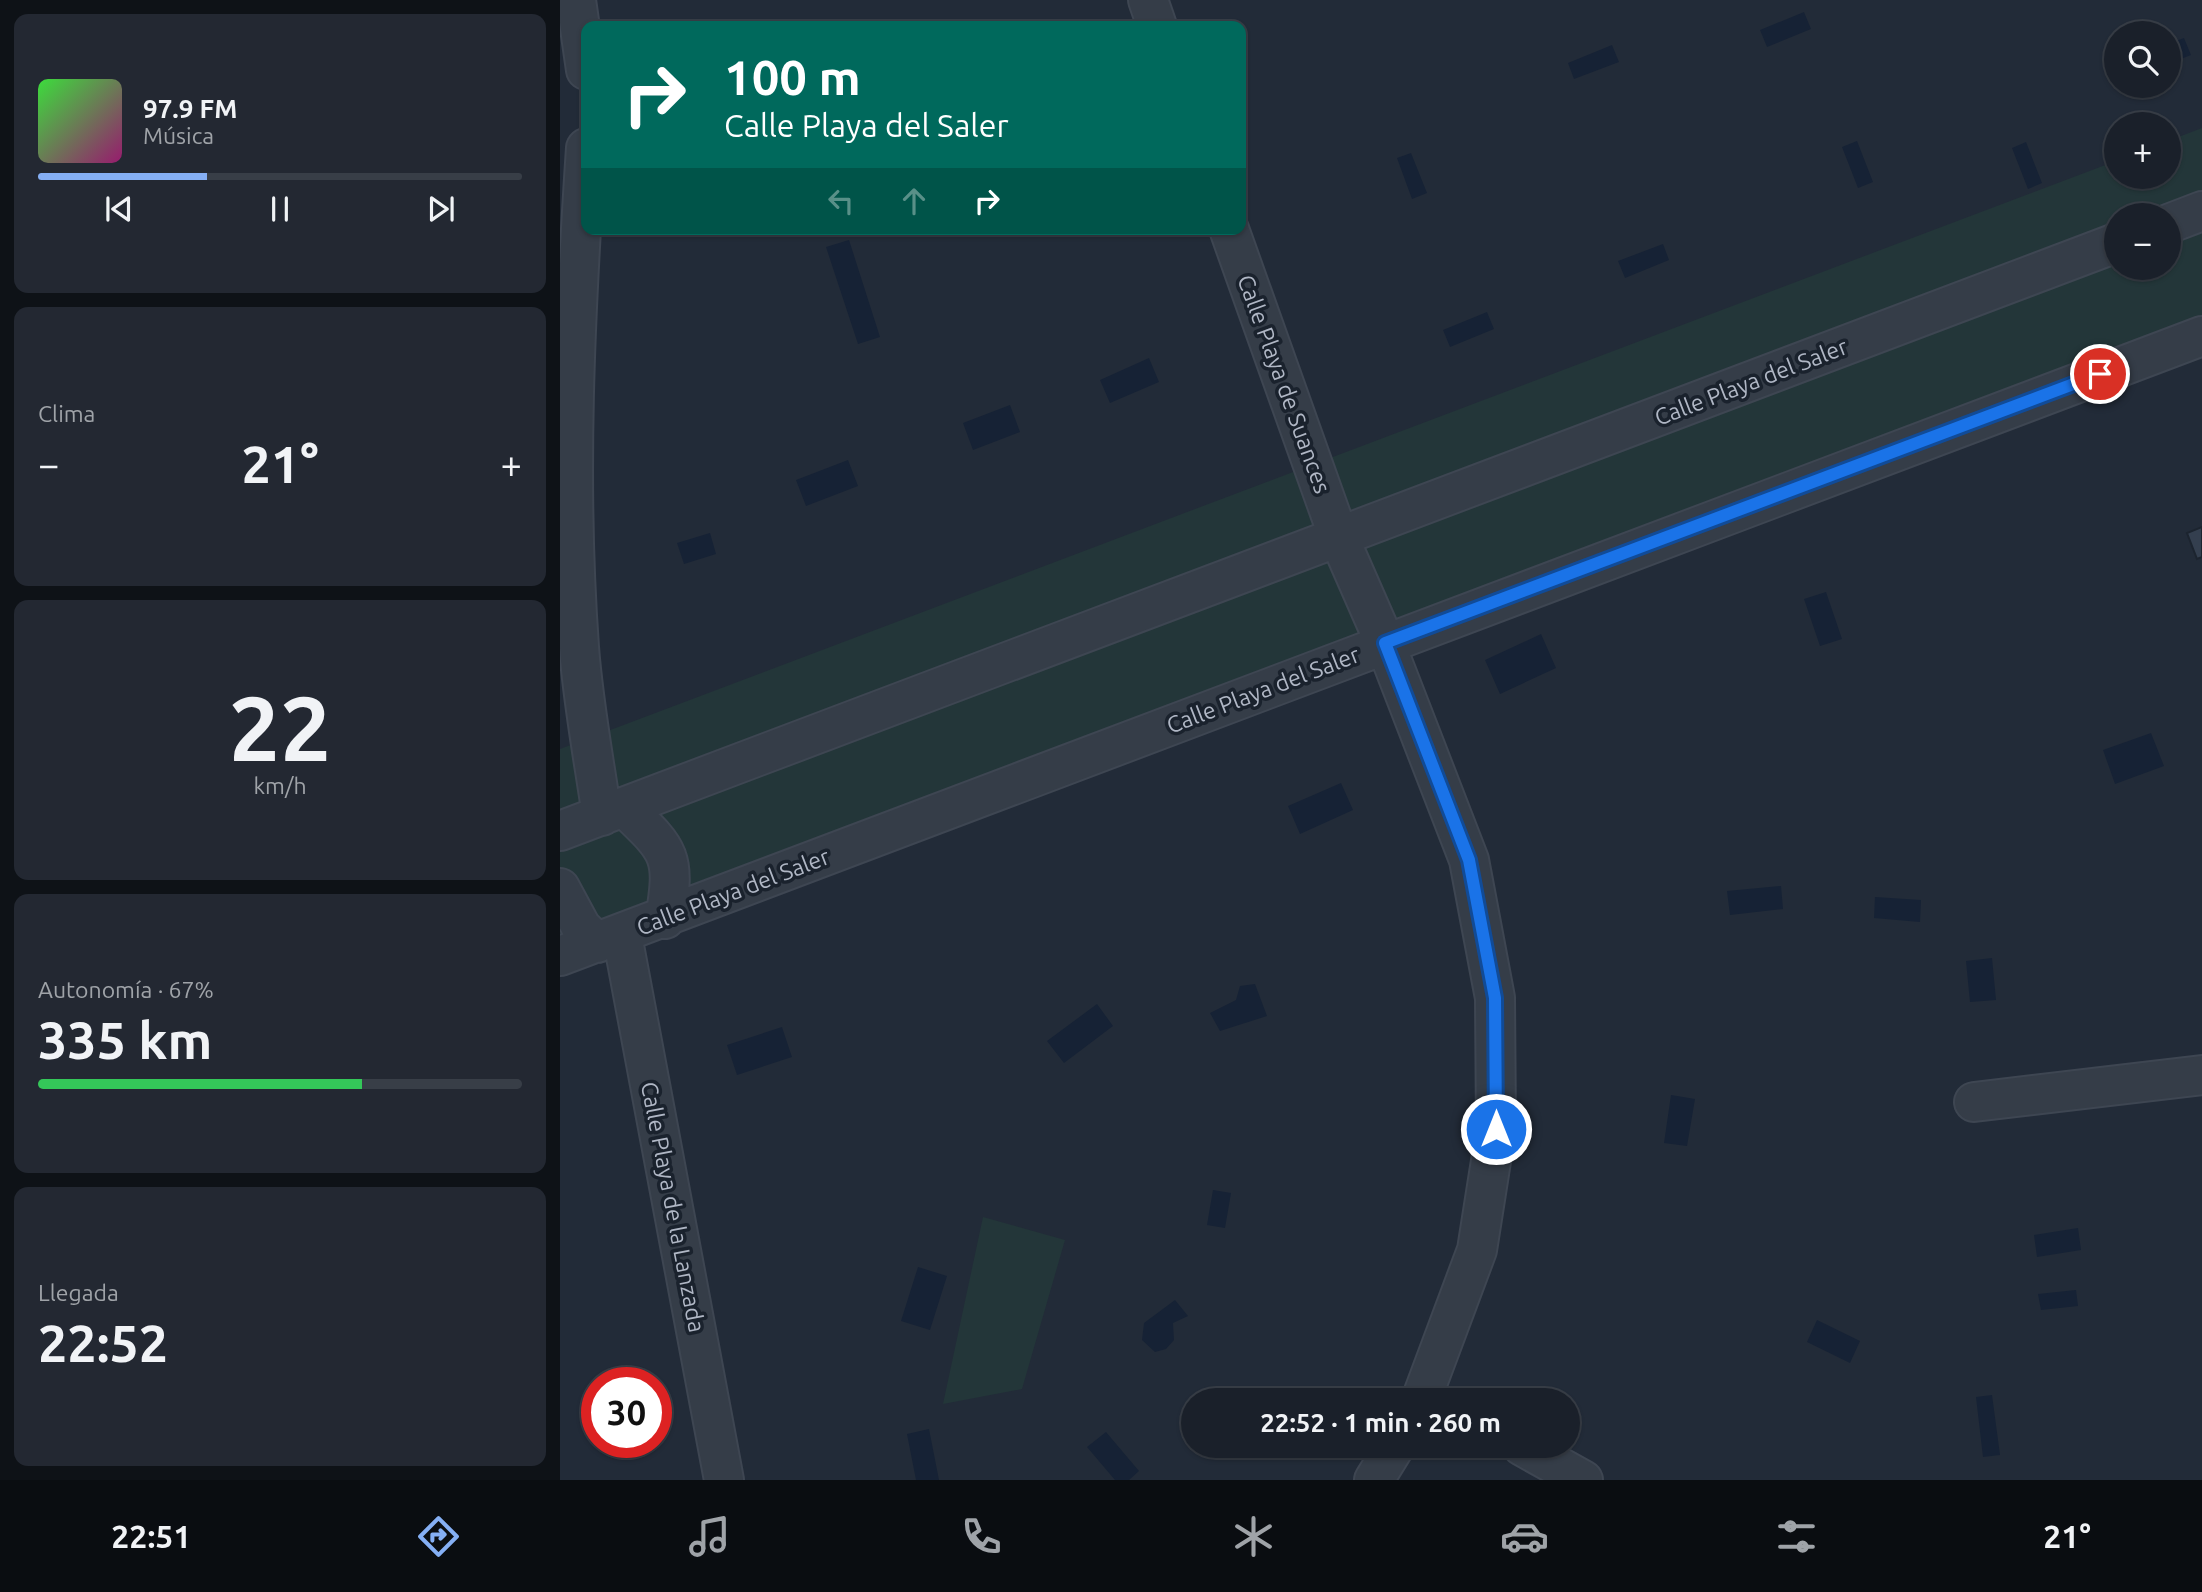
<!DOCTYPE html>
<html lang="es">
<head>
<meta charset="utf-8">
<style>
	:root { --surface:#1a202a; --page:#232832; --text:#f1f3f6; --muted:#9fa3a8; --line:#383e47; --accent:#85aff4 }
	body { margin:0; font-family:Ubuntu,sans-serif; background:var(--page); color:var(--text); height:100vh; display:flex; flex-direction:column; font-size:26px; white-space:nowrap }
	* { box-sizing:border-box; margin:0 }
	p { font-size:23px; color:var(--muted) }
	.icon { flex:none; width:38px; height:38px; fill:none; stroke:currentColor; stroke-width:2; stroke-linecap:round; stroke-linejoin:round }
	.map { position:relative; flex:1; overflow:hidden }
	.details { display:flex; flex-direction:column; gap:14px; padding:14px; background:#0e1217; width:560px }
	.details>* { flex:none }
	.banner { position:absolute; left:21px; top:21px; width:665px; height:214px; border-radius:14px; box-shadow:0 2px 5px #0004,0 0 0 2px var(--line); background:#00695c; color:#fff; overflow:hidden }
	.fabs { position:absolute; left:1544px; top:21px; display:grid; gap:14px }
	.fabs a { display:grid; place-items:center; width:77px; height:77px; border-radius:50%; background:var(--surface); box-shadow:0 2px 5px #0004,0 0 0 2px var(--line); font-size:35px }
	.speed { position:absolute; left:21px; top:1367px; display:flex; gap:14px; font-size:35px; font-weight:700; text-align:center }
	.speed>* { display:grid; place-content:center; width:91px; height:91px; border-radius:50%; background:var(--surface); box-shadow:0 2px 5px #0004,0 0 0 2px var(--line); line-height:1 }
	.speed .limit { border:10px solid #d22; background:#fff; color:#111 }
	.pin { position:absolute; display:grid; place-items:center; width:60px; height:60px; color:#fff; margin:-30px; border:4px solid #fff; border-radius:50%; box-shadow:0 2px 7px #0007 }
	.me { position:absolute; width:77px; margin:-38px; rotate:0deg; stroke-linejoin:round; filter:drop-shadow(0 0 5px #0008) }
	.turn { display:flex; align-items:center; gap:24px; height:147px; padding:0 28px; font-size:32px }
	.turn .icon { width:91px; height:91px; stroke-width:2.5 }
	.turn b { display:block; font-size:49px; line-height:60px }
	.lanes { display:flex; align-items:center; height:66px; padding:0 28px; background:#0003; justify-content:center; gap:35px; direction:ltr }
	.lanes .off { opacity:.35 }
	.big { font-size:52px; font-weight:600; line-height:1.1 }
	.details .tile { flex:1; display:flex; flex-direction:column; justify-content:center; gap:10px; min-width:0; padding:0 24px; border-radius:14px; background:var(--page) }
	.details .dial { align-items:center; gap:0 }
	.dial b { font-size:91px; line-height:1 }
	.song { display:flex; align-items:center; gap:21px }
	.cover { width:84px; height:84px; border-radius:10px; background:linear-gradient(135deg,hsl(120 70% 55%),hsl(320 70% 35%)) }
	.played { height:7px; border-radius:4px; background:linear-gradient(90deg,var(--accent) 35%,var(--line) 35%) }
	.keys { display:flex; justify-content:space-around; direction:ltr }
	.heat { display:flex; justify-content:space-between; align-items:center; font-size:38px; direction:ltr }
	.charge { height:10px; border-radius:5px; background:linear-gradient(90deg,#34c759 67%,var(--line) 0) }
	.trip { position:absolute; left:621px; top:1388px; width:399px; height:70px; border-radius:35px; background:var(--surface); box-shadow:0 2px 5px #0004,0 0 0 2px var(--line); font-weight:600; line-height:70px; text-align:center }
	.tabs { display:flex; height:112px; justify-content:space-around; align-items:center; background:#0a0d11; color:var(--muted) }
	.tabs .icon { width:49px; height:49px }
	.tabs .active { color:var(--accent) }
	.tabs b { font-size:32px; color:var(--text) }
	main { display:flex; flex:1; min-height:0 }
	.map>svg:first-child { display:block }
	.green { fill:#233639; fill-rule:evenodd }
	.water { fill:#162235 }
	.building { fill:#343f4f; stroke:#1c242f; stroke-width:2 }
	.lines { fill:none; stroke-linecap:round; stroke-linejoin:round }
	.minor-casing { stroke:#3e4652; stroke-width:42 }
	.minor { stroke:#353d48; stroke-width:38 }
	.route-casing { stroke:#114b97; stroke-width:18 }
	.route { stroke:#1a73e8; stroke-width:12 }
	.labels { text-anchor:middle; stroke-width:7; stroke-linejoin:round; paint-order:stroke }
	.street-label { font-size:23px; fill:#b0b7c5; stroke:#1a222d }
</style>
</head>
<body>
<main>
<section class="details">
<div class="tile">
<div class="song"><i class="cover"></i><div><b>97.9 FM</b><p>Música</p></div></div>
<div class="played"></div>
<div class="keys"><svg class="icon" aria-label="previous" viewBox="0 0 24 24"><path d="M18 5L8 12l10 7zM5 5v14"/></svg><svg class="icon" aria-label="pause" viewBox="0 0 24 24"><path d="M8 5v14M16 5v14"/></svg><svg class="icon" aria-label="next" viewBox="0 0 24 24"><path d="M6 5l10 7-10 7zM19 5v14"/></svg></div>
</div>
<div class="tile"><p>Clima</p>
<div class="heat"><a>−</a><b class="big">21°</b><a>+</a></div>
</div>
<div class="tile dial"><b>22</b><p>km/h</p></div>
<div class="tile"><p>Autonomía · 67%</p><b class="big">335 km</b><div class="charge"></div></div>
<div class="tile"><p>Llegada</p><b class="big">22:52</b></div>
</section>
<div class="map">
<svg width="1642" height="1480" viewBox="0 0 1642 1480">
	<rect width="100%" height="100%" fill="#222b38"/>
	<path class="green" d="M1642 128V341L0 965V749L1556 161V177H1608V141ZM1556 215H1608V268H1556Z
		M423 1217 505 1240 462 1389 383 1404Z"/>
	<path class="water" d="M1244 12 1251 29 1207 47 1200 30Z
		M1624 38 1631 55 1608 64V44Z
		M1052 45 1059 62 1014 79 1008 63Z
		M1297 141 1313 182 1298 188 1282 147Z
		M1466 142 1482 183 1468 189 1452 148Z
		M851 153 867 193 852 199 837 158Z
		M289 240 320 337 298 344 266 247Z
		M1103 244 1109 260 1065 278 1058 261Z
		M927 312 934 329 890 347 883 330Z
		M589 358 599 382 550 403 540 380Z
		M450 405 460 432 413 450 403 423Z
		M288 460 298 486 246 506 236 480Z
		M150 533 156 554 124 564 117 543Z
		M1266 592 1282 639 1260 646 1244 599Z
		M981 634 996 668 940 694 925 660Z
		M1591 733 1604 766 1555 784 1543 750Z
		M781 783 793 810 740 834 728 806Z
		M1221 886 1223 909 1170 915 1167 891Z
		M1315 897 1361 900 1360 922 1314 918Z
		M1432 958 1436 1000 1410 1002 1406 961Z
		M695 984 707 1016 660 1031 650 1013 676 1000 680 986Z
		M537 1004 553 1026 504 1063 487 1041Z
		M222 1027 232 1057 177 1075 167 1045Z
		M1111 1095 1135 1099 1127 1146 1104 1143Z
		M653 1190 671 1193 665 1228 647 1225Z
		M1518 1228 1521 1250 1477 1257 1474 1235Z
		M358 1267 387 1276 370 1330 341 1321Z
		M1516 1290 1518 1306 1481 1310 1478 1294Z
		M615 1300 628 1316 613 1323 614 1340 606 1349 595 1352 582 1340 584 1323Z
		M1257 1320 1300 1341 1290 1363 1247 1342Z
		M1432 1395 1440 1455 1423 1457 1416 1397Z
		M369 1429 379 1480H356L347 1434Z
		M546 1432 579 1471 569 1480H555L527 1447Z"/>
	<path class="building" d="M1642 527V557L1637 559 1627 533Z"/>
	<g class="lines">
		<g class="minor-casing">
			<path id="minor" d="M16 0 26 70
				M588 0 597 26
				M26 148C15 314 7 480 19 647 23 703 34 760 42 816
				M1608 224 1642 211
				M669 229 779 538 825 643 909 860 935 998 936 1129 917 1250 861 1400
				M64 807C110 851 116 855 105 919
				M0 831 1556 243
				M0 888 21 927 37 943
				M62 935 164 1480
				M0 956 1642 336
				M1414 1102 1642 1075
				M962 1446 1023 1480
				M814 1480 835 1446"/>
		</g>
		<use href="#minor" class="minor"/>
	</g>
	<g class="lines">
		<g class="route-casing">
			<path id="route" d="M936 1129 935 998 909 860 825 643 1540 374"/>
		</g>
		<use href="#route" class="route"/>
	</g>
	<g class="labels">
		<g class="street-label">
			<text transform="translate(1191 382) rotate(-21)" y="8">Calle Playa del Saler</text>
			<text transform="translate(724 384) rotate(70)" y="8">Calle Playa de Suances</text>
			<text transform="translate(703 690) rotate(-21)" y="8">Calle Playa del Saler</text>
			<text transform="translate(173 892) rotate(-21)" y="8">Calle Playa del Saler</text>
			<text transform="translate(113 1207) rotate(79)" y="8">Calle Playa de la Lanzada</text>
		</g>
	</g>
</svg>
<div class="fabs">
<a><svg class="icon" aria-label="search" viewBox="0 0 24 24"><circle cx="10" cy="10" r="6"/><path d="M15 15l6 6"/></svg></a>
<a>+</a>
<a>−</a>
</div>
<div class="speed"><div class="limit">30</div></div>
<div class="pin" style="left:1540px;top:374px;background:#d93025"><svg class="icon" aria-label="arrive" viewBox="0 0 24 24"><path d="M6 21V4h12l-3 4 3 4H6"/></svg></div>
<svg class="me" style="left:936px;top:1129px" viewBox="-20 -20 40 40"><circle r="17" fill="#1a73e8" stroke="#fff" stroke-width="3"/><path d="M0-11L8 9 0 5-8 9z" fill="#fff"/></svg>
<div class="trip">22:52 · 1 min · 260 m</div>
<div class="banner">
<div class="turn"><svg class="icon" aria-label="right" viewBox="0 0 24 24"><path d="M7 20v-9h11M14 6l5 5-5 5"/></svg><div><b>100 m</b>Calle Playa del Saler</div></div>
<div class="lanes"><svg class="icon off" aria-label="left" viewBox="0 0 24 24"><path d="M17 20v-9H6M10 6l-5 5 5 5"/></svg><svg class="icon off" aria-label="ahead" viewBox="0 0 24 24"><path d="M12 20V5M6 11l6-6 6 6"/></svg><svg class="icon" aria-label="right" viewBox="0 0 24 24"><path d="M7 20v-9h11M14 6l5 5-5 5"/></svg></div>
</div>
</div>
</main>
<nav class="tabs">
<b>22:51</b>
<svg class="icon active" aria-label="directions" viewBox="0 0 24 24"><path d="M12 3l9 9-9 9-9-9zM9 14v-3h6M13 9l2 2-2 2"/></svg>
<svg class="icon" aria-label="music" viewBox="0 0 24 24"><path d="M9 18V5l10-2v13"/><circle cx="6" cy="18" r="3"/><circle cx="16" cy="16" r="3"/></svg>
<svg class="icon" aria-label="phone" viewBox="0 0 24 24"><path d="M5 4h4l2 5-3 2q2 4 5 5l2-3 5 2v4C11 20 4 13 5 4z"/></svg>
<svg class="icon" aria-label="climate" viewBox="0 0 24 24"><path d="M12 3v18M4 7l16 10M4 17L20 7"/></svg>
<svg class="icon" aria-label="car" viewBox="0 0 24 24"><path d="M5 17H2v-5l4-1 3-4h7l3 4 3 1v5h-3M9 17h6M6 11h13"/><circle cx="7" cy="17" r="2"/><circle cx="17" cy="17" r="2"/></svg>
<svg class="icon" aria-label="filters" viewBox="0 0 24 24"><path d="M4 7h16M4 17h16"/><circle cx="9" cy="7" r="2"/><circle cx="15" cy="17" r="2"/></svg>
<b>21°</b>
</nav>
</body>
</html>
